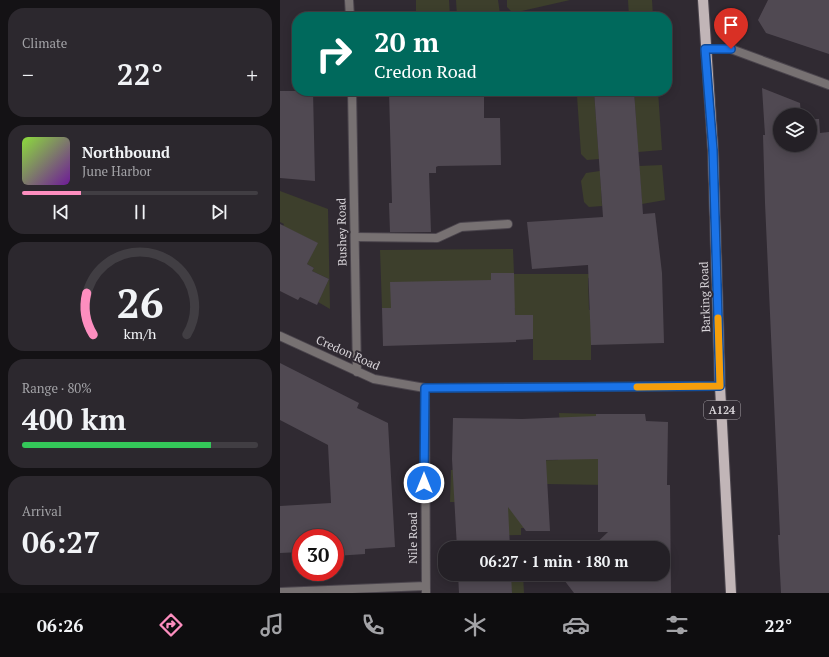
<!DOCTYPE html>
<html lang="en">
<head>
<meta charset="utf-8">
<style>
	:root { --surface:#242026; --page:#2c282e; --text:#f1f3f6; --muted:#a3a3a7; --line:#413e43; --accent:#fd8ebf }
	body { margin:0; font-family:"PT Serif",serif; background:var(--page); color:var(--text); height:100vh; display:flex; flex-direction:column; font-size:15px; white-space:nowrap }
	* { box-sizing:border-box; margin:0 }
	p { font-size:13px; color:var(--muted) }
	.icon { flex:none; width:22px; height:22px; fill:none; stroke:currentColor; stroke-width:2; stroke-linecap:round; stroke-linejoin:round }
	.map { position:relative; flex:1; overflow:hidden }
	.panel { display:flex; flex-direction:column; gap:8px; padding:8px; background:#141215; width:280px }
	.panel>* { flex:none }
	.top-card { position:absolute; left:12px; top:12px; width:380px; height:84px; border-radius:16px; box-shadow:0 2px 10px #0003,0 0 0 1px var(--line); background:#00695c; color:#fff; overflow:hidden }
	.tools { position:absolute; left:493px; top:108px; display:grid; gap:8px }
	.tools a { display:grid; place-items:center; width:44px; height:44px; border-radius:50%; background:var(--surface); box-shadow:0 2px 10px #0003,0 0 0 1px var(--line); font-size:20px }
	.speed { position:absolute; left:12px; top:529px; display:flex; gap:8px; font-size:20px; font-weight:700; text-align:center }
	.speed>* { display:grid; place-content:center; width:52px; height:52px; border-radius:50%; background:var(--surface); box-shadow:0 2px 10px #0003,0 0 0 1px var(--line); line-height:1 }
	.speed .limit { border:6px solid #d22; background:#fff; color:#111 }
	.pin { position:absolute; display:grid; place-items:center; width:34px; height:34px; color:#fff; margin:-41px -17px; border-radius:50% 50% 50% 0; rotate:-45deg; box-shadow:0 0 4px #0007 }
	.pin .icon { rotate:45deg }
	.me { position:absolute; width:44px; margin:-22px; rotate:0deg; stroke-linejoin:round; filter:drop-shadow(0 0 3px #0008) }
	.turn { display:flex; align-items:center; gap:14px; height:84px; padding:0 16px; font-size:18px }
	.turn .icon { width:52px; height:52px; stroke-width:2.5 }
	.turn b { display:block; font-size:28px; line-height:34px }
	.big { font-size:30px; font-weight:700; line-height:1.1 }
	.panel .card { flex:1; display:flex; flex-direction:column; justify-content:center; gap:6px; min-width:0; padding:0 14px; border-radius:16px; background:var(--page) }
	.panel .dial { align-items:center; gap:0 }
	.dial svg { height:104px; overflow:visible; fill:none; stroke:var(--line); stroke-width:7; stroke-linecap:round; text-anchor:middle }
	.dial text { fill:var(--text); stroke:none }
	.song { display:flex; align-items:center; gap:12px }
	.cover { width:48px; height:48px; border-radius:6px; background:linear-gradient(135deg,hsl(90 70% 55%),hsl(280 70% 35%)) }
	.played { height:4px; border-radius:2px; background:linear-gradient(90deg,var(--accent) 25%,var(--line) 25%) }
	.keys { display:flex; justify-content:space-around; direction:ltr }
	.heat { display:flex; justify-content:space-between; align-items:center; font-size:22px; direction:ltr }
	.charge { height:6px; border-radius:3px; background:linear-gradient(90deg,#34c759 80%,var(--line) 0) }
	.trip { position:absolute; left:158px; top:541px; width:232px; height:40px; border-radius:16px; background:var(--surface); box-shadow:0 2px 10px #0003,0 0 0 1px var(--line); font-weight:700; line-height:40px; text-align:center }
	.dock { display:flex; height:64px; justify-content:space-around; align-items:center; background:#0e0d0f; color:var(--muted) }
	.dock .icon { width:28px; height:28px }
	.dock .on { color:var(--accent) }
	.dock b { font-size:18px; color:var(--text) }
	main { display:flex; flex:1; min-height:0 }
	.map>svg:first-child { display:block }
	.green { fill:#3d3f2c }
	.building { fill:#504952 }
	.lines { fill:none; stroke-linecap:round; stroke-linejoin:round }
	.service-casing { stroke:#4b454d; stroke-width:10 }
	.minor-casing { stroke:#4b454d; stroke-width:10 }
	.primary-casing { stroke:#4b454d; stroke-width:12 }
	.service { stroke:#777172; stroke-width:8 }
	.minor { stroke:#777172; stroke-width:8 }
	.primary { stroke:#c1b5b7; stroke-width:10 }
	.route-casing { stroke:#114b97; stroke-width:10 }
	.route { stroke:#1a73e8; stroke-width:7 }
	.slow { stroke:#f59e0b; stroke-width:7 }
	.labels { text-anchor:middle; stroke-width:4; stroke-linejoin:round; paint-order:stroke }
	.shield { fill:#302a32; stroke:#a5a0a6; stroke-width:1 }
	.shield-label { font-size:11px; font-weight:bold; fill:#d7d3d8 }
	.street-label { font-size:12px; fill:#d7d3d8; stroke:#302a32 }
</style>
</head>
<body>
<main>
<section class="panel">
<div class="card"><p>Climate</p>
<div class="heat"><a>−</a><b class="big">22°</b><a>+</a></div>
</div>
<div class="card">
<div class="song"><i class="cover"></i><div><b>Northbound</b><p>June Harbor</p></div></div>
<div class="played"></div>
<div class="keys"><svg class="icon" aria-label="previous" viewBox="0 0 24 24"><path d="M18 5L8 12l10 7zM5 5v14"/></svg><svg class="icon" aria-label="pause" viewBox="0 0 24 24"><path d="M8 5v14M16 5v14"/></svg><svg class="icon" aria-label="next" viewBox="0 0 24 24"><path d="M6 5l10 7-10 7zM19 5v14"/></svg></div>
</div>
<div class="card dial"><svg viewBox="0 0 100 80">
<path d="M14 69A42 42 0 1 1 86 69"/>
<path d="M14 69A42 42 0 0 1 9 37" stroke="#fd8ebf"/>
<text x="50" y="56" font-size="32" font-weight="700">26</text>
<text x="50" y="72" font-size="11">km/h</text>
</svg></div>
<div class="card"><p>Range · 80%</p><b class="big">400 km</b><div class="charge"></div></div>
<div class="card"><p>Arrival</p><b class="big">06:27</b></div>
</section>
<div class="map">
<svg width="549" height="593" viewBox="0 0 549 593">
	<rect width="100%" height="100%" fill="#302a32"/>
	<path class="green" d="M136 0H169L170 17H136Z
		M176 0H218L220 14 223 17H177Z
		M227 0H290L233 13 227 7Z
		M348 0H372L373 17H349Z
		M299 91H314L319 159 307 160 301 154 297 96Z
		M354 91H378L382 150 358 152Z
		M382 165 385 200 362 204 359 166Z
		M320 171 322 206 309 207 304 202 301 181 306 173Z
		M0 191 48 209 50 309 38 302 49 279 32 271 34 268 27 264 37 243 13 231 0 232 4 224 0 222Z
		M233 249 234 274H345V278H308L309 310 347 309 311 327V360H253V315H235V308H228L227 273H211V281L111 308H102L100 250Z
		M279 413 316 414 327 485 266 484 248 528H241V535L206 536 196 502H170L171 470 243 461 278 460V450H282Z
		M229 574H243L244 593H232V589H230Z"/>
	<path class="building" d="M488 0H549V54L486 33 478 20Z
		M482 88 520 103 521 115H500V145H530V119H539L540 133 549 132V593H501L498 535H500L485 203 483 135H485Z
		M0 91H33L35 181 0 178Z
		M109 91H204V118H220L221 165 158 166 156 167V173H149L151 232H110L109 203H112Z
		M314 91H354L363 214 375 213 382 273 384 343 311 345 308 265 252 269 247 222 323 217Z
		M0 224 38 243 27 264 34 268 32 271 49 279 37 305 20 297 18 300 0 291Z
		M211 273H234L235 315H253V339L236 340V342L103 346 102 308H111L110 282 211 280Z
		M0 363 79 403 77 408 108 423 115 547 85 549V554L55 556V538H21V552L0 553V506L51 503 48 445 0 420Z
		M316 414H365L366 421 388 422 387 485H390L391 593H294L281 576 283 574H383V548H311L328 532H318V459L266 460 270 531H246L228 507 230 548H177L172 459 173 418 242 419 316 416Z
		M178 574H231L232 593H179Z"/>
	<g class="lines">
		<g class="service-casing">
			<path id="service" d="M75 237 157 238 181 227 228 224"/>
		</g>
		<g class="minor-casing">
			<path id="minor" d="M69 0 70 17
				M425 49H451L549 85
				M72 91 77 372
				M0 336 94 379 145 388 440 386
				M145 388 146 593
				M0 592 145 586"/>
		</g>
		<g class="primary-casing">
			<path id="primary" d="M423 0 433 150 440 386 451 593"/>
		</g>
		<use href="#service" class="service"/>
		<use href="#minor" class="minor"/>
		<use href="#primary" class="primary"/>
	</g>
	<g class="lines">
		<g class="route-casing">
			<path id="route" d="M144 483 145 388 440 386 433 150 425 49H451"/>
		</g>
		<use href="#route" class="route"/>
		<path class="slow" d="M357 387 440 386 438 318"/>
	</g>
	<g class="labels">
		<rect class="shield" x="424" y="401" width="36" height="18" rx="3"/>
		<g class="shield-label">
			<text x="442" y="414">A124</text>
		</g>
		<g class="street-label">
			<text transform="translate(62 232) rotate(-91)" y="4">Bushey Road</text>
			<text transform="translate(425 297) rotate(-92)" y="4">Barking Road</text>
			<text transform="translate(68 353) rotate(24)" y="4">Credon Road</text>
			<text transform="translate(133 538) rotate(-90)" y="4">Nile Road</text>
		</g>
	</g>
</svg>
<div class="tools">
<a><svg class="icon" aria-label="layers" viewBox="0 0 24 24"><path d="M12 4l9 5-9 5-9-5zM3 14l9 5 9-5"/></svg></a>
</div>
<div class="speed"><div class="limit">30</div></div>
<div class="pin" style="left:451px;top:49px;background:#d93025"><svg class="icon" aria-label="arrive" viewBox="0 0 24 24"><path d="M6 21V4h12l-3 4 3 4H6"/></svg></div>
<svg class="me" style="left:144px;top:483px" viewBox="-20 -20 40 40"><circle r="17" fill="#1a73e8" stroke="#fff" stroke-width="3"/><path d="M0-11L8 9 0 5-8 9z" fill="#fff"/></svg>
<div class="trip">06:27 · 1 min · 180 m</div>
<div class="top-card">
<div class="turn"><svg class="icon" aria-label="right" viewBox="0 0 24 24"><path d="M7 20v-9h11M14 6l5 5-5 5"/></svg><div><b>20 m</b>Credon Road</div></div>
</div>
</div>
</main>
<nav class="dock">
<b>06:26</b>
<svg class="icon on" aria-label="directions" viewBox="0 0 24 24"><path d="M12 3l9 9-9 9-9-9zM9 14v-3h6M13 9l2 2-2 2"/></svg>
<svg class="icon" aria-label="music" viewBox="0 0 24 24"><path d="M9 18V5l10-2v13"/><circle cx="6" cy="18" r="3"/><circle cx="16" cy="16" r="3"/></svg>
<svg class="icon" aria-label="phone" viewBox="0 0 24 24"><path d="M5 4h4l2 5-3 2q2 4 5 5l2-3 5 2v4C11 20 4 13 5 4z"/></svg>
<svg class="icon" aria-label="climate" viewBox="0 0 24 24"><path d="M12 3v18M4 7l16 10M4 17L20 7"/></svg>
<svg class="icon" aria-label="car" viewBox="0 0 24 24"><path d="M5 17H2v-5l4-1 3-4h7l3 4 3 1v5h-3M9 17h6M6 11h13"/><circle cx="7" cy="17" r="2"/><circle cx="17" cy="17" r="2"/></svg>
<svg class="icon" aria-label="filters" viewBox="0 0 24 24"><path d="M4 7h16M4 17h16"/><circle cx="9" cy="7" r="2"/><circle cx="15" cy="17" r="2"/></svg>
<b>22°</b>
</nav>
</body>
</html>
